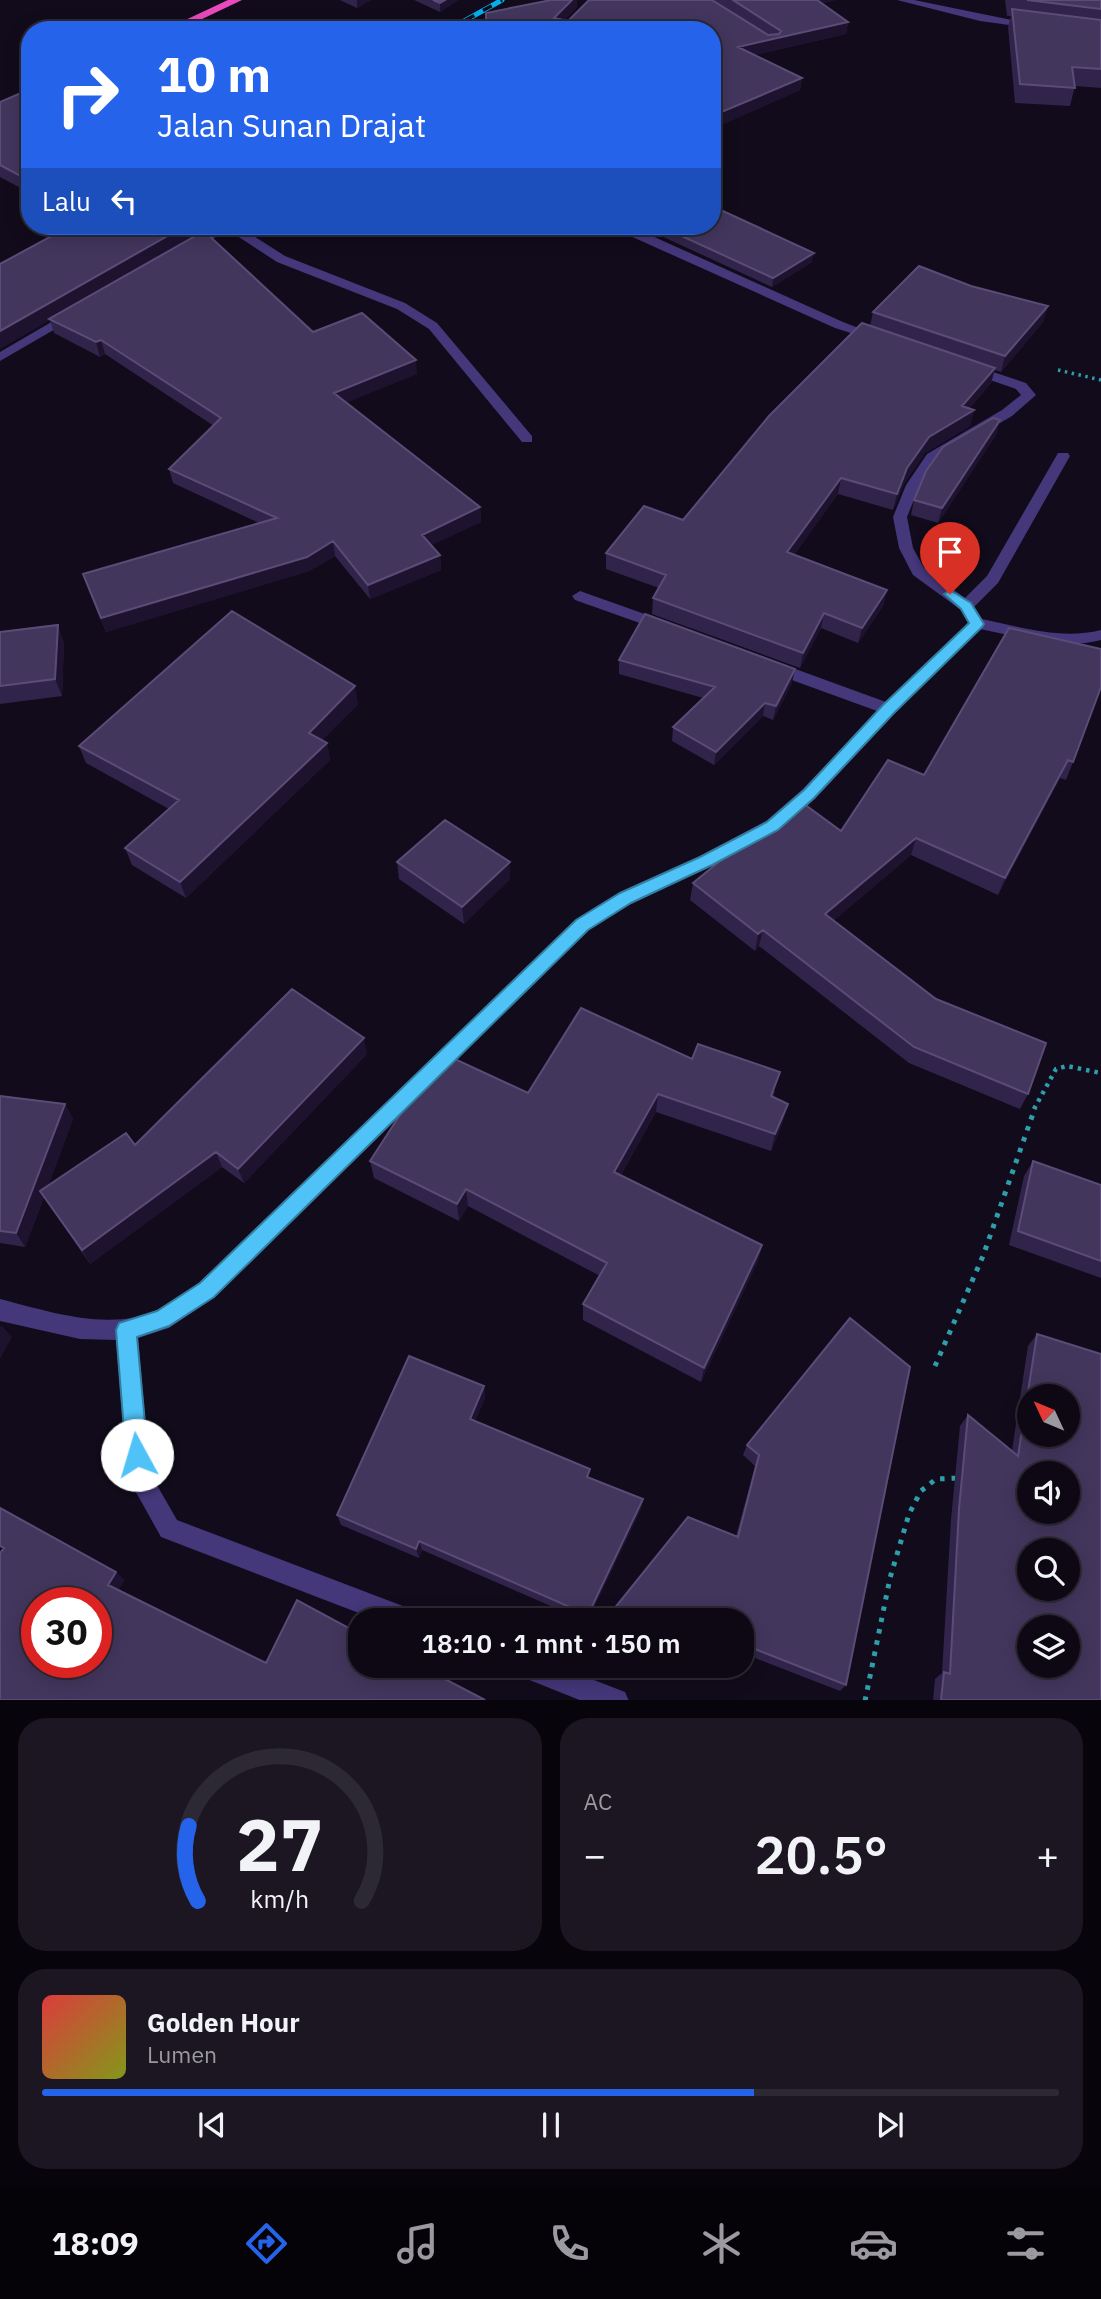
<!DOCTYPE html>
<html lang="id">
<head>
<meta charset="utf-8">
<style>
	:root { --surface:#0d0814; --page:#1b1622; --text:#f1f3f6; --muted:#9a9aa0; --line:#2d2934; --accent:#2563eb }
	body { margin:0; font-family:"IBM Plex Sans",sans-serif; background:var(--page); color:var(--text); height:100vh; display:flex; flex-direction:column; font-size:26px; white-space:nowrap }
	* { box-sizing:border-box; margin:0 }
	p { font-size:23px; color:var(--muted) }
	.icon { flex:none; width:38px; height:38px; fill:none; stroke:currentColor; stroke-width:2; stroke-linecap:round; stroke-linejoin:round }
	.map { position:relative; height:1700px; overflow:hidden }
	.drawer { display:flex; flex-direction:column; gap:18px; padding:18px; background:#07040b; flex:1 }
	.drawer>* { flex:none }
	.banner { position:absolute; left:21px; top:21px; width:700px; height:214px; border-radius:28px; box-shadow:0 4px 18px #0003,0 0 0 2px var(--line); background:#2563eb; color:#fff; overflow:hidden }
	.needle { width:46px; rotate:314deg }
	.buttons { position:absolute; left:1017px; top:1384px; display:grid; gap:14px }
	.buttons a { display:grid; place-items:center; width:63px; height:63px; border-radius:50%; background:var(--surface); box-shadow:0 4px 18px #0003,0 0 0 2px var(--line); font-size:35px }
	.speed { position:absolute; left:21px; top:1587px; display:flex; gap:14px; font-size:35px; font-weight:700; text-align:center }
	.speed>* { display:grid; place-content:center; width:91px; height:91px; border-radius:50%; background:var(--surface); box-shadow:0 4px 18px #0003,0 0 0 2px var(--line); line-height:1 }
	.speed .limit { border:10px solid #d22; background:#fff; color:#111 }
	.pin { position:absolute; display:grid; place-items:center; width:60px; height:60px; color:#fff; margin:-72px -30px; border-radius:50% 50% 50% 0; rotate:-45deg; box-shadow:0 0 7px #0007 }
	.pin .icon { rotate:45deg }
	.me { position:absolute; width:77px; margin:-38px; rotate:354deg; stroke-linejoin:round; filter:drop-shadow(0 0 5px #0008) }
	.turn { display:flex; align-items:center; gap:24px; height:147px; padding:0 21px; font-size:32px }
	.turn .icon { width:91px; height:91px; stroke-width:2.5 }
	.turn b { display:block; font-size:49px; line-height:60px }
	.then { display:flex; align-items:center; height:66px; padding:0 21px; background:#0003; gap:14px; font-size:26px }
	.big { font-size:52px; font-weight:600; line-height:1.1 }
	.drawer .widget { flex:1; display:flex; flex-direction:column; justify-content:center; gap:10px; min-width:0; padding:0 24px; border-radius:28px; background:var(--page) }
	.drawer .dial { align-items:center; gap:0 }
	.dial svg { height:182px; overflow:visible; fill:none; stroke:var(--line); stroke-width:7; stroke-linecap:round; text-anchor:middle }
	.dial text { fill:var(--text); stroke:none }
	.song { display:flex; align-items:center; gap:21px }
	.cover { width:84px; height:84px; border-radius:10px; background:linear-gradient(135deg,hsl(0 70% 55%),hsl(70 70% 35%)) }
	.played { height:7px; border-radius:4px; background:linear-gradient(90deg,var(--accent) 70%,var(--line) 70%) }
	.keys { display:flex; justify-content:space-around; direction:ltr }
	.heat { display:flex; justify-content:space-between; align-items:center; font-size:38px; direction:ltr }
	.drawer .tiles { flex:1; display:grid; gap:18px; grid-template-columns:1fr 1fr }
	.widget:last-child { grid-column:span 2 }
	.trip { position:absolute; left:348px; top:1608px; width:406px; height:70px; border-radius:28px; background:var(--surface); box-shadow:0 4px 18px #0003,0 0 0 2px var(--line); font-weight:600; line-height:70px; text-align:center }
	.menu { display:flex; height:112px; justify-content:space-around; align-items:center; background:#050308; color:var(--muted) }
	.menu .icon { width:49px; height:49px }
	.menu .selected { color:var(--accent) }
	.menu b { font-size:32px; color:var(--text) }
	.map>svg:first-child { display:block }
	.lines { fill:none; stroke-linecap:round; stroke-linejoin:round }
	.path-far2 { stroke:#2e9eaa; stroke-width:3.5; stroke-dasharray:2.5 4.5; stroke-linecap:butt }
	.path-far1 { stroke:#2e9eaa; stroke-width:4.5; stroke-dasharray:3.5 5; stroke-linecap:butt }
	.path { stroke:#2e9eaa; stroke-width:5; stroke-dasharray:4.5 7; stroke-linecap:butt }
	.minor { fill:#44377a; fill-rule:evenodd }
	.trunk { fill:#ea4abd; fill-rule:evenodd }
	.rail-casing { stroke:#04b0ec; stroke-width:5 }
	.rail { stroke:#110b1b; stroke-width:3.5; stroke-dasharray:10; stroke-linecap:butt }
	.wall { fill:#31244a }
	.shaded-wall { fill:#1d132f }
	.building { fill:#43365d; stroke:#5a4c76; stroke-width:2; fill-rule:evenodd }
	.route { fill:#4fc3f7; stroke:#337fa1; stroke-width:2 }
</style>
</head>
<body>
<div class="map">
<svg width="1101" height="1701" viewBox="0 0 1101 1701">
	<rect width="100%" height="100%" fill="#110b1b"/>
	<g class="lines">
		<path class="path-far2" d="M1058 370 1101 380"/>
		<path class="path-far1" d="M1034 1109 1056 1069 1067 1066 1101 1073"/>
		<path class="path" d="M935 1366 983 1256 1035 1108
			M865 1701 890 1578 909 1514 921 1491 936 1479 960 1478"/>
		<path class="minor" d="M897 0H914L1036 25 1031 28 980 21Z
			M219 226H238L285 256 405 303 437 323 532 436V442H522L429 329 397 309 277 262 228 230 191 251 181 248Z
			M608 226H625L650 235 843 322 882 337 876 341 835 328Z
			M72 310 78 314 76 317 0 361V352Z
			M972 365 1026 383 1036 395 1012 416 937 460 920 485 907 517 913 548 924 568 965 598 987 576 1058 453H1068L1070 456 998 583 974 607 982 619C1021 627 1061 640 1101 630V640C1061 651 1020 637 980 629L895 713 815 799 778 831 712 866 631 903 588 930 215 1297 169 1328 138 1338 150 1473 177 1520 408 1608 417 1611 420 1620H377L161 1537 127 1476 116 1340 80 1339 0 1321V1299C48 1311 111 1333 159 1309 173 1302 186 1291 199 1283L576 920 619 893 700 856 766 821 803 789 877 711 767 671 765 667 767 663H779L886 702 969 622 961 610 913 575 899 548 893 517 906 485 927 454 1002 410 1021 395 1016 389 967 372V366Z
			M580 591 670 623 673 627 665 632 575 600 572 596Z
			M513 1666H558L625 1692 629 1701H582L517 1675Z"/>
		<path class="trunk" d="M228 0H242L179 30H164Z"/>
		<g class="rail-casing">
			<path id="rail" d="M448 30 502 0"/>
		</g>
		<use href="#rail" class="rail"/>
	</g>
	<path class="wall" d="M340 0H371L357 8Z
		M414 0H458L440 12Z
		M551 0H577V7L564 20 568 21 589 0H712L768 35 714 0H836L822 3 848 22 846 34 754 55 802 78 800 90 712 129V30H486V13Z
		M1005 0H1101V88L1075 86 1070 106 1015 103 1008 27 1011 16H1007Z
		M30 89V193L0 177V102Z
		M70 226H213L203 232 313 332 417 374 346 402 480 507 481 522 431 545 440 555 441 570 370 599 335 556 309 571 106 632 83 574 259 523 173 483 169 469 214 426 105 354 100 357 54 333 50 320Z
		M646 226H712L812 262 772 287 646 229Z
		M971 286 1048 306 1043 322 1001 372 995 370 991 383 969 409 974 410 970 426 925 453 904 484 893 510 838 494 794 555 887 590 883 606 858 643 821 628 800 668 652 614 653 598 659 588 606 569V553L683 520 870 326 873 312Z
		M1000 420 996 435 938 523 911 515 914 500Z
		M1009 628 1073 762 1066 780 1060 778 998 895 911 855 833 921 1028 1094 1020 1109 909 1063 759 946 755 951 690 900 693 883 841 831 924 775Z
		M0 632 64 642 62 696 0 704Z
		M619 660 792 683 773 720 763 716 714 765 672 741 673 727 703 698 619 674Z
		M358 704 322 740 327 743 330 760 186 898 132 865 125 848 169 809 86 763 79 746Z
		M397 862H510V879L464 924 399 879Z
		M367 1054 244 1183 222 1167 90 1264 44 1197 25 1247 0 1243V1096L65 1104 73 1119 48 1186 135 1145Z
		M692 1059 775 1091 773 1097 783 1122 771 1151 656 1112 621 1175 762 1245 758 1261 701 1382 583 1320V1304L600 1276 468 1206 459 1221 374 1178 370 1161 528 1093Z
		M1033 1161 1101 1185V1278L1009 1245 1024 1176Z
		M850 1318 846 1685 840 1691 742 1653V1620L736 1536 755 1466 743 1455 747 1445Z
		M1037 1334 1101 1700H933L935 1679 942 1673 951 1519 960 1426 968 1415 1012 1450 1028 1346Z
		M484 1386 485 1398 475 1421 589 1478 643 1499 641 1509 588 1620H583L422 1550 419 1558 341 1525 337 1515Z"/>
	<path class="shaded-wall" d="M357 0H371L357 8Z
		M445 0H458L440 12V3Z
		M572 0H577V7L554 30V18Z
		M809 0H836L809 7Z
		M848 22 846 34 737 59 738 47Z
		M802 78 800 90 713 129 714 116Z
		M185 226H213L0 349V331Z
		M814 253 812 262 772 287 773 278Z
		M1048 306 1043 322 1001 372 1005 356Z
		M101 340 105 354 100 357 96 342Z
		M416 360 417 374 336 407 334 393Z
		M995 368 991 383 962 417 974 410 970 426 925 453 904 484 893 510 897 494 907 468 929 437 962 406Z
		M1000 420 996 435 938 523 942 508Z
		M841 478 838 494 785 568 787 552Z
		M480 507 481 522 423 549 422 535Z
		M333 541 335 556 309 571 106 632 101 618Z
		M440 555 441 570 370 599 368 585Z
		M887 590 883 606 858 643 862 628Z
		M824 613 821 628 800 668 803 653Z
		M58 625 64 642 62 696 55 679Z
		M795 669 792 683 773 720 776 706Z
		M355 686 358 704 313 750 309 733Z
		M765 703 763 716 714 765 716 752Z
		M327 743 330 760 186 898 180 882Z
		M1068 760 1060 778 998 895 1005 878Z
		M916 838 911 855 821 931 825 914Z
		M510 862V879L464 924 462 907Z
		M763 930 759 946 755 951 758 934Z
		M364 1038 367 1054 244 1183 238 1169Z
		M658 1094 656 1112 613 1189 614 1172Z
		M65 1104 73 1119 25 1247 16 1233Z
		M788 1104 783 1122 771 1151 775 1134Z
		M216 1152 222 1167 90 1264 82 1250Z
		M466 1189 468 1206 459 1221 457 1204Z
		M762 1245 758 1261 701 1382 704 1368Z
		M1 1325 12 1337 0 1359V1328Z
		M484 1386 485 1398 471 1430 470 1419Z
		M643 1499 641 1509 588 1620V1615Z
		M419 1541 422 1550 419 1558 416 1549Z
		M116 1572 125 1580 117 1593 108 1585Z"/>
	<path class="building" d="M433 0H445L440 3Z
		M551 0H572L554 18 568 21 589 0H712L768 35 779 34 781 31 733 0H817L848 22 738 47 802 78 712 116V30H486V13Z
		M1027 0H1101V9Z
		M1012 9 1101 20V69L1072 67 1075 88 1020 84Z
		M30 89V181L0 165V102Z
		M712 206 814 253 773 278 660 226H712Z
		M70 226H185L0 331V264Z
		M204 231 313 332 362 313 416 360 334 393 480 507 422 535 440 555 368 585 333 541 307 557 101 618 83 574 277 518 169 469 221 418 101 340 96 342 49 319Z
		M919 266 971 286 1048 306 1005 356 873 312Z
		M862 323 995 368 962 406 974 410 929 437 907 468 897 494 841 478 787 552 887 590 862 628 824 613 803 653 653 598 666 575 606 553 644 506 683 520 769 416Z
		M993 418 1000 420 942 508 914 500 926 471 943 447Z
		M232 611 355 686 309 733 327 743 180 882 125 848 179 800 79 746Z
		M645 614 795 669 776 706 765 703 716 752 673 727 715 687 619 660Z
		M58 625 55 679 0 686V632Z
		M1009 628 1101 649V687L1073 762 1068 760 1005 878 916 838 825 914 936 999 1046 1043 1028 1094 914 1047 763 930 758 934 693 883 759 829 783 816 800 801 841 831 888 760 924 775Z
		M445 820 510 862 462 907 397 862Z
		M292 989 364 1038 238 1169 216 1152 82 1250 40 1191 126 1133 135 1145Z
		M581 1008 692 1059 698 1044 780 1072 771 1096 788 1104 775 1134 658 1094 614 1172 762 1245 704 1368 583 1304 607 1263 466 1189 457 1204 370 1161 429 1070 444 1054 528 1093Z
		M0 1096 65 1104 16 1233 0 1231Z
		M1033 1161 1101 1185V1261L1018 1231Z
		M850 1318 910 1367 846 1685 742 1644V1620H605L688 1517 738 1537 759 1455 747 1445Z
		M1037 1334 1101 1354V1700H941L944 1672 950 1674 959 1509 968 1415 1018 1456ZM1029 1396H1068V1435H1029ZM1029 1474H1068V1512H1029ZM1029 1550H1068V1589H1029ZM1029 1628H1068V1666H1029Z
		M409 1356 484 1386 470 1419 590 1469 587 1477 643 1499 588 1615 419 1541 416 1549 337 1515Z
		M0 1508 116 1572 108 1585 266 1663 297 1600 360 1634V1666H420L485 1700H0V1553L4 1548 0 1546ZM37 1603H96V1662H37Z"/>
	<path class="route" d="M950 590 971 603 984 624 982 627 894 713 814 798 778 830 712 865 631 903 588 930 214 1297 169 1326 137 1337 148 1455 144 1463 137 1466 130 1463 126 1455 116 1330 119 1323 157 1311 200 1283 576 920 620 893 700 857 767 822 804 790 883 705 969 623 961 609 944 594Z"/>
</svg>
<div class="buttons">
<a><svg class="needle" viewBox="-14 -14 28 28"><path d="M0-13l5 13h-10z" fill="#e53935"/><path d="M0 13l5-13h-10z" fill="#9a9aa0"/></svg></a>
<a><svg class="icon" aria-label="sound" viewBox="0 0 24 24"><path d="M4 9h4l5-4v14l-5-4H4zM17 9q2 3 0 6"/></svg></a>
<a><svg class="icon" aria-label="search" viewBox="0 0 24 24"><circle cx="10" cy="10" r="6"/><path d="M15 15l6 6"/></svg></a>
<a><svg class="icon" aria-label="layers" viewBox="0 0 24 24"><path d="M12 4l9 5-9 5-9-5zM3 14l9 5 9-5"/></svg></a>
</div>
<div class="speed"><div class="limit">30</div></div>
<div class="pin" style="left:950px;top:594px;background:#d93025"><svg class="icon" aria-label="arrive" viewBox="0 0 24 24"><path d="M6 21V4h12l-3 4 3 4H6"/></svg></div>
<svg class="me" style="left:137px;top:1455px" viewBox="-20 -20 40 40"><circle r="19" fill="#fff"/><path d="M0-13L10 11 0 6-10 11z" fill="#4fc3f7"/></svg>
<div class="trip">18:10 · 1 mnt · 150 m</div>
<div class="banner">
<div class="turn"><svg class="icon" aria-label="right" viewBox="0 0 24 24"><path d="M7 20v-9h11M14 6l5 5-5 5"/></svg><div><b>10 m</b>Jalan Sunan Drajat</div></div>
<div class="then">Lalu<svg class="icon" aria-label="left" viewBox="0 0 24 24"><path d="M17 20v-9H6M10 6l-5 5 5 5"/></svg></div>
</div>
</div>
<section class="drawer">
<div class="tiles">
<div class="widget dial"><svg viewBox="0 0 100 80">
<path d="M14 69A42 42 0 1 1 86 69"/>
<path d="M14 69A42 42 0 0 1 10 36" stroke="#2563eb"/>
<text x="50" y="56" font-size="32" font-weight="700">27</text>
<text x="50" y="72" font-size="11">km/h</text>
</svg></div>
<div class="widget"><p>AC</p>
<div class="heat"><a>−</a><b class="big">20.5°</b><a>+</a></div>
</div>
<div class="widget">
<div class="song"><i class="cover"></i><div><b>Golden Hour</b><p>Lumen</p></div></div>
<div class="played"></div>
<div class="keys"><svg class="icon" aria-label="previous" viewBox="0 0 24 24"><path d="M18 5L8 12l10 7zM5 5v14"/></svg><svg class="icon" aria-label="pause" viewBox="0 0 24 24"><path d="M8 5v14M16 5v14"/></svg><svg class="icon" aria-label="next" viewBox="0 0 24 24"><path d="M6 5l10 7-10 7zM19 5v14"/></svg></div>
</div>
</div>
</section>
<nav class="menu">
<b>18:09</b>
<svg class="icon selected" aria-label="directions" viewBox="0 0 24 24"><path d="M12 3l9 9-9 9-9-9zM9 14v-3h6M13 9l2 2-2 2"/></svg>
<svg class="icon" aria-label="music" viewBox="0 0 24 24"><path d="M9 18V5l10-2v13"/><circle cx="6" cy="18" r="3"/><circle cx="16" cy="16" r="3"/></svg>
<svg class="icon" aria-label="phone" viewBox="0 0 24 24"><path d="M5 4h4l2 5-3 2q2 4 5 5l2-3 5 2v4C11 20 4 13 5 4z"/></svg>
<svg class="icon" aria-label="climate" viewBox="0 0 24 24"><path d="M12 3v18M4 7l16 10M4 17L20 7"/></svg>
<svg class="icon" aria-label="car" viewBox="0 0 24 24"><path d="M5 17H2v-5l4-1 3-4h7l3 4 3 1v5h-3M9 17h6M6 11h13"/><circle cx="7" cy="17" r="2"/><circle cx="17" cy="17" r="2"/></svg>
<svg class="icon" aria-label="filters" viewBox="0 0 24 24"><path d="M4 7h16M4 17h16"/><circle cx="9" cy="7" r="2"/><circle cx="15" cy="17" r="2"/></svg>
</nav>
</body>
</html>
